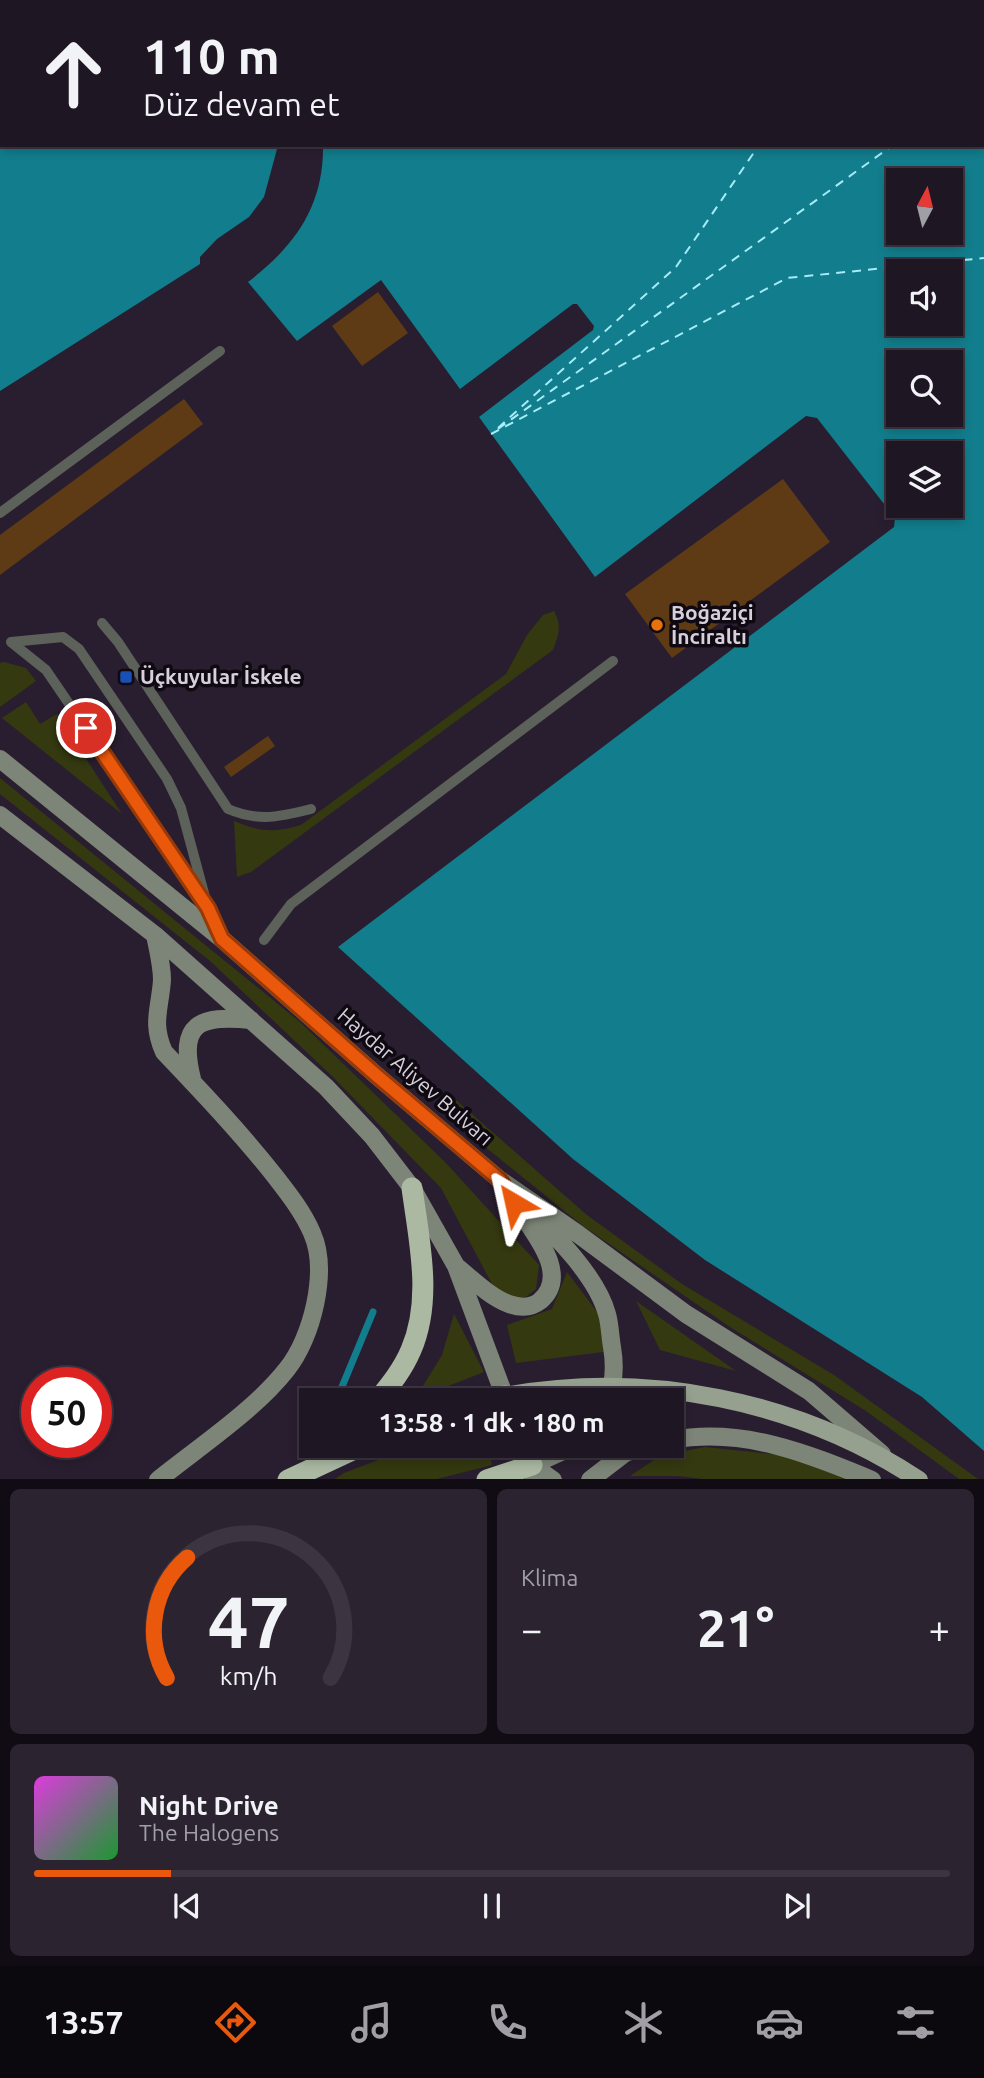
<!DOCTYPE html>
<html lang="tr">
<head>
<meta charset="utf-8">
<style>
	:root { --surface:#1f1623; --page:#2c2330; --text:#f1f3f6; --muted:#a19fa6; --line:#3c3541; --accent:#ea580c }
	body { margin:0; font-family:Ubuntu,sans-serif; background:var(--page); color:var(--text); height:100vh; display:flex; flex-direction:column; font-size:26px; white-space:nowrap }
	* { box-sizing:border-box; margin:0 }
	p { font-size:23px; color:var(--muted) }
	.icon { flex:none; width:38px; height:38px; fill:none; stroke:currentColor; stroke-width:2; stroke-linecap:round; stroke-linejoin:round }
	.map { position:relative; height:1479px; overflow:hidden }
	.drawer { display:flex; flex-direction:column; gap:10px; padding:10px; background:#110c13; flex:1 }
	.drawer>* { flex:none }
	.top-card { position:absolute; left:0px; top:0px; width:985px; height:147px; box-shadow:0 4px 10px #0003,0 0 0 2px var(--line); background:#1f1623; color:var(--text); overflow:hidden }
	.needle { width:46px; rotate:7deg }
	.controls { position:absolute; left:886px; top:168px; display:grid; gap:14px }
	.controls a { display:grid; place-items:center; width:77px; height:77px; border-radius:0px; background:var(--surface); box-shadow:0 4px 10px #0003,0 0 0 2px var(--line); font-size:35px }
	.speed { position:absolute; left:21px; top:1367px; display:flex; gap:14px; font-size:35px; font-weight:700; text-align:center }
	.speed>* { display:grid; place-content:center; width:91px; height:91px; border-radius:50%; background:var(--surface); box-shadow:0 4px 10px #0003,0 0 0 2px var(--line); line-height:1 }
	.speed .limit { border:10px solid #d22; background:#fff; color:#111 }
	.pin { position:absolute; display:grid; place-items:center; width:60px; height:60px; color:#fff; margin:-30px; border:4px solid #fff; border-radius:50%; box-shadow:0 2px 7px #0007 }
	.me { position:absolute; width:77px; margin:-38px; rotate:324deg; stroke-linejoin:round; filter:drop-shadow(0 0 5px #0008) }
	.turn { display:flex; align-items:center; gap:24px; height:147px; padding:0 28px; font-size:32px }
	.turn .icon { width:91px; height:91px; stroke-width:2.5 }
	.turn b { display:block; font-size:49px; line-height:60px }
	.big { font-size:52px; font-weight:600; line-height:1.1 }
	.drawer .card { flex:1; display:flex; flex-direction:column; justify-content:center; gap:10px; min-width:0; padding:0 24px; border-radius:10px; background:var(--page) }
	.drawer .dial { align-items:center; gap:0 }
	.dial svg { height:182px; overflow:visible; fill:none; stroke:var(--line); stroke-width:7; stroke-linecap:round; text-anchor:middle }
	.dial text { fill:var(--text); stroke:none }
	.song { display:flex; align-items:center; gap:21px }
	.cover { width:84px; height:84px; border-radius:10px; background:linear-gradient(135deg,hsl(300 70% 55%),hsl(130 70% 35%)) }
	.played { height:7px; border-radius:4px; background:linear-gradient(90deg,var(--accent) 15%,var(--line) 15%) }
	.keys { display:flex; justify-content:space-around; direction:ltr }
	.heat { display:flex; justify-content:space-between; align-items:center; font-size:38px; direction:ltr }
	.drawer .tiles { flex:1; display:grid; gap:10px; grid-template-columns:1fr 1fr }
	.card:last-child { grid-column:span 2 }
	.trip { position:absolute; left:299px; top:1388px; width:385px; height:70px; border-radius:0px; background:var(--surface); box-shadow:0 4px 10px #0003,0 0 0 2px var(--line); font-weight:600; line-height:70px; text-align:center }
	.menu { display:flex; height:112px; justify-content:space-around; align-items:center; background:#0c090e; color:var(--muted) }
	.menu .icon { width:49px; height:49px }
	.menu .on { color:var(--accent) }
	.menu b { font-size:32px; color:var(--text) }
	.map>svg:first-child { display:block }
	.green { fill:#353910 }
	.water { fill:#127d8c; fill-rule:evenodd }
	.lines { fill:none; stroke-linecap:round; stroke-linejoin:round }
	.stream { stroke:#127d8c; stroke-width:7 }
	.ferry { stroke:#a5ebf8; stroke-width:2; stroke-dasharray:9 7; stroke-linecap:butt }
	.building { fill:#5e3b15 }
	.service { stroke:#5c6259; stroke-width:10 }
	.secondary { stroke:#7c8577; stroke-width:18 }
	.primary { stroke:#95a18e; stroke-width:18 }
	.motorway { stroke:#abb9a3; stroke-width:21 }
	.route-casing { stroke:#983908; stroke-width:18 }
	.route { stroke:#ea580c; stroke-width:12 }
	.food-dot { fill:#e8710a; stroke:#0f0a12; stroke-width:2.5 }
	.transit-dot { fill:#1a4fb4; stroke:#0f0a12; stroke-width:2.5 }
	.labels { text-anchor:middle; stroke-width:7; stroke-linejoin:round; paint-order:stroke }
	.poi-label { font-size:21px; font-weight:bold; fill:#d7cfdb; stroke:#0f0a12; text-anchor:start }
	.street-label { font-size:21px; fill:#d7cfdb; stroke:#0f0a12 }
</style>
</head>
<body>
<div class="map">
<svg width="984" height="1480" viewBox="0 0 984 1480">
	<rect width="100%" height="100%" fill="#291e2f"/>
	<path class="green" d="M554 611C562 626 559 634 553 650L251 872 237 877 234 821C260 832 273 833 301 825L506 674 527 635 543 615Z
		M4 662 26 668 36 681 0 707V663Z
		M26 702 40 724 57 714 122 814 2 718Z
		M0 778 300 1022 445 1162 539 1265 536 1289 518 1303 501 1301 441 1188 332 1076 210 961 0 794Z
		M449 1094 587 1215 682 1284 834 1375 978 1479H959L866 1411 730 1327 583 1226 447 1116Z
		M567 1272 610 1329 611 1351 516 1363 507 1325 552 1309Z
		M636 1301 736 1371 660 1350Z
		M454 1314 484 1372 415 1399 442 1355Z
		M415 1446H488L492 1465 437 1479H335L344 1473Z
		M705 1447 780 1455 856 1479 710 1480 679 1476H630L660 1456Z"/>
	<path class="water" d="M87 0H260L259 2Z
		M303 0H984V1451L922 1397 705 1260 573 1159 338 947 894 527 895 518 817 418 806 416 595 577 479 417 593 330 594 326 577 304H573L460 389 381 280 297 341 248 282C295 246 324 206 323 145H984V2ZM898 180H950V233H898ZM898 271H950V324H898ZM898 362H950V415H898ZM898 453H950V506H898Z
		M0 17 2 145H277V149L264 197 249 217 217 239 200 257V264L0 391Z"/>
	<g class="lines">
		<path class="stream" d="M339 1394 373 1312"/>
		<path class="ferry" d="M857 2 858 0
			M498 428 676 267 759 145
			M498 429 893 145
			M491 434 787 278 984 258"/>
	</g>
	<path class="building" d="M378 292 408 333 362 366 332 326Z
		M184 399 203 424 0 575V535Z
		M783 479 830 542 672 658 625 594Z
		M268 736 275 746 231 777 224 767Z"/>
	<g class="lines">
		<path class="service" d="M0 513 220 351
			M102 623 118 642 228 809C259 822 279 817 311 809
			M11 642 63 637 79 649 167 779 181 808 208 908 219 933
			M11 642 46 670 203 900
			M264 940 291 904 613 661"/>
		<path class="secondary" d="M0 759 222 939 376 1075 500 1180 578 1234 686 1314 809 1391 882 1454
			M0 815 155 935 326 1087 372 1136 412 1188 456 1266 506 1400
			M155 935C158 950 162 965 162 980 160 1009 151 1023 164 1052 202 1092 240 1132 274 1175 288 1193 303 1212 312 1233 329 1271 312 1338 287 1369 255 1410 199 1447 158 1480
			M192 1079C178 1023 199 1015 251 1020
			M529 1210C556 1236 597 1277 607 1314 610 1324 610 1336 612 1347 615 1365 615 1383 607 1400
			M456 1266C472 1279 490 1297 509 1304 520 1308 531 1308 540 1301 571 1275 533 1232 518 1209
			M672 1440C742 1427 807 1453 872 1480
			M524 1446 535 1480
			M532 1465 574 1446
			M532 1465 553 1480
			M590 1480 625 1453 646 1446"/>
		<path class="primary" d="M505 1396C647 1370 798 1400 919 1480"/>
		<path class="motorway" d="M378 1400C391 1384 403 1369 411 1350 433 1299 419 1241 412 1188
			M489 1400 505 1396
			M288 1480 361 1446
			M487 1480 532 1465"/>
	</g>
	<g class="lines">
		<g class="route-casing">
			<path id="route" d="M86 728 208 908 222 939 376 1075 500 1180 514 1203"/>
		</g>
		<use href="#route" class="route"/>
	</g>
	<circle class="food-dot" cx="657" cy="625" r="7"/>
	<rect class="transit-dot" x="119" y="670" width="14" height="14" rx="3.5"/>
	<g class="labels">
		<g class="poi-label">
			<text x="671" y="620">Boğaziçi<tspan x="671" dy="24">İnciraltı</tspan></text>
			<text x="140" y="684">Üçkuyular İskele</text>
		</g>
		<g class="street-label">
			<text transform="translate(415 1077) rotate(41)" y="7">Haydar Aliyev Bulvarı</text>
		</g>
	</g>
</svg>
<div class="controls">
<a><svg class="needle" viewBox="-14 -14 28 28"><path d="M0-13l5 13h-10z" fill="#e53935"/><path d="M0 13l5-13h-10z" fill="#a19fa6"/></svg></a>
<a><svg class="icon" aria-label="sound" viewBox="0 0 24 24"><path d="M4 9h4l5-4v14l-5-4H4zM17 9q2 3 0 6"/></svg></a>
<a><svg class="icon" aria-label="search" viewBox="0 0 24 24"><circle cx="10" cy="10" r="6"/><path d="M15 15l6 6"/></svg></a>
<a><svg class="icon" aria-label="layers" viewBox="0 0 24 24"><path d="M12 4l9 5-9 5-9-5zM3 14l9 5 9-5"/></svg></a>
</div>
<div class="speed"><div class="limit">50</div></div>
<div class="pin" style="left:86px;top:728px;background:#d93025"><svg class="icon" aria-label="arrive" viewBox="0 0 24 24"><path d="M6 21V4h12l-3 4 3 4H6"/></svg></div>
<svg class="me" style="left:514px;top:1203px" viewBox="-20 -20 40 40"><path d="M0-17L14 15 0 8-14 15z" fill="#ea580c" stroke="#fff" stroke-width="4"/></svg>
<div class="trip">13:58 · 1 dk · 180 m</div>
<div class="top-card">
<div class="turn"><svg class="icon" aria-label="ahead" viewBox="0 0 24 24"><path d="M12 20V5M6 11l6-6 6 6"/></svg><div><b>110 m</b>Düz devam et</div></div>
</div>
</div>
<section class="drawer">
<div class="tiles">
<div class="card dial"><svg viewBox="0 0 100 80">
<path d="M14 69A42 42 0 1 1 86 69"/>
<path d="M14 69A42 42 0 0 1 23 16" stroke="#ea580c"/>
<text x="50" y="56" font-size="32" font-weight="700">47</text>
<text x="50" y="72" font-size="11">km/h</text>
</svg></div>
<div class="card"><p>Klima</p>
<div class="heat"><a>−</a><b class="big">21°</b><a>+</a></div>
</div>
<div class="card">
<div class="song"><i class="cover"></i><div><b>Night Drive</b><p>The Halogens</p></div></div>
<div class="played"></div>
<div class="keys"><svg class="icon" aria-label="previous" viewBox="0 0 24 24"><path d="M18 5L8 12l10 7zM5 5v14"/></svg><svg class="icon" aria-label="pause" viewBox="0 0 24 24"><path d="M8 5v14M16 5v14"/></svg><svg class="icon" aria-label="next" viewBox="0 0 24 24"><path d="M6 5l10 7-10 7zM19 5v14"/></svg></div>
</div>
</div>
</section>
<nav class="menu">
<b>13:57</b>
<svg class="icon on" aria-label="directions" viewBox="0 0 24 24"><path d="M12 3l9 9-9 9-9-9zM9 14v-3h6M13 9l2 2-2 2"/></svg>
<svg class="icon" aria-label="music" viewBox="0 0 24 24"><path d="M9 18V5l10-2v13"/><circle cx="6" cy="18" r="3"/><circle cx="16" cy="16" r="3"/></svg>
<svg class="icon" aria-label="phone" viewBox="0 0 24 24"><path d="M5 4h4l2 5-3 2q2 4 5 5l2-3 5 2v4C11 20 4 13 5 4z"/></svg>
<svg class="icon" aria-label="climate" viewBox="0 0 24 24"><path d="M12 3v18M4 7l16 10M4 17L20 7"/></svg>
<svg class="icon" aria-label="car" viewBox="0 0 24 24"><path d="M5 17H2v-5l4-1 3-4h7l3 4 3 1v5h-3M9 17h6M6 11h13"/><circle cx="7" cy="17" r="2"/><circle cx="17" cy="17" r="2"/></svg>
<svg class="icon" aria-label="filters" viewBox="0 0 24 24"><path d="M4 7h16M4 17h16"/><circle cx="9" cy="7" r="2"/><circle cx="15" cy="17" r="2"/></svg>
</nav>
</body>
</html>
